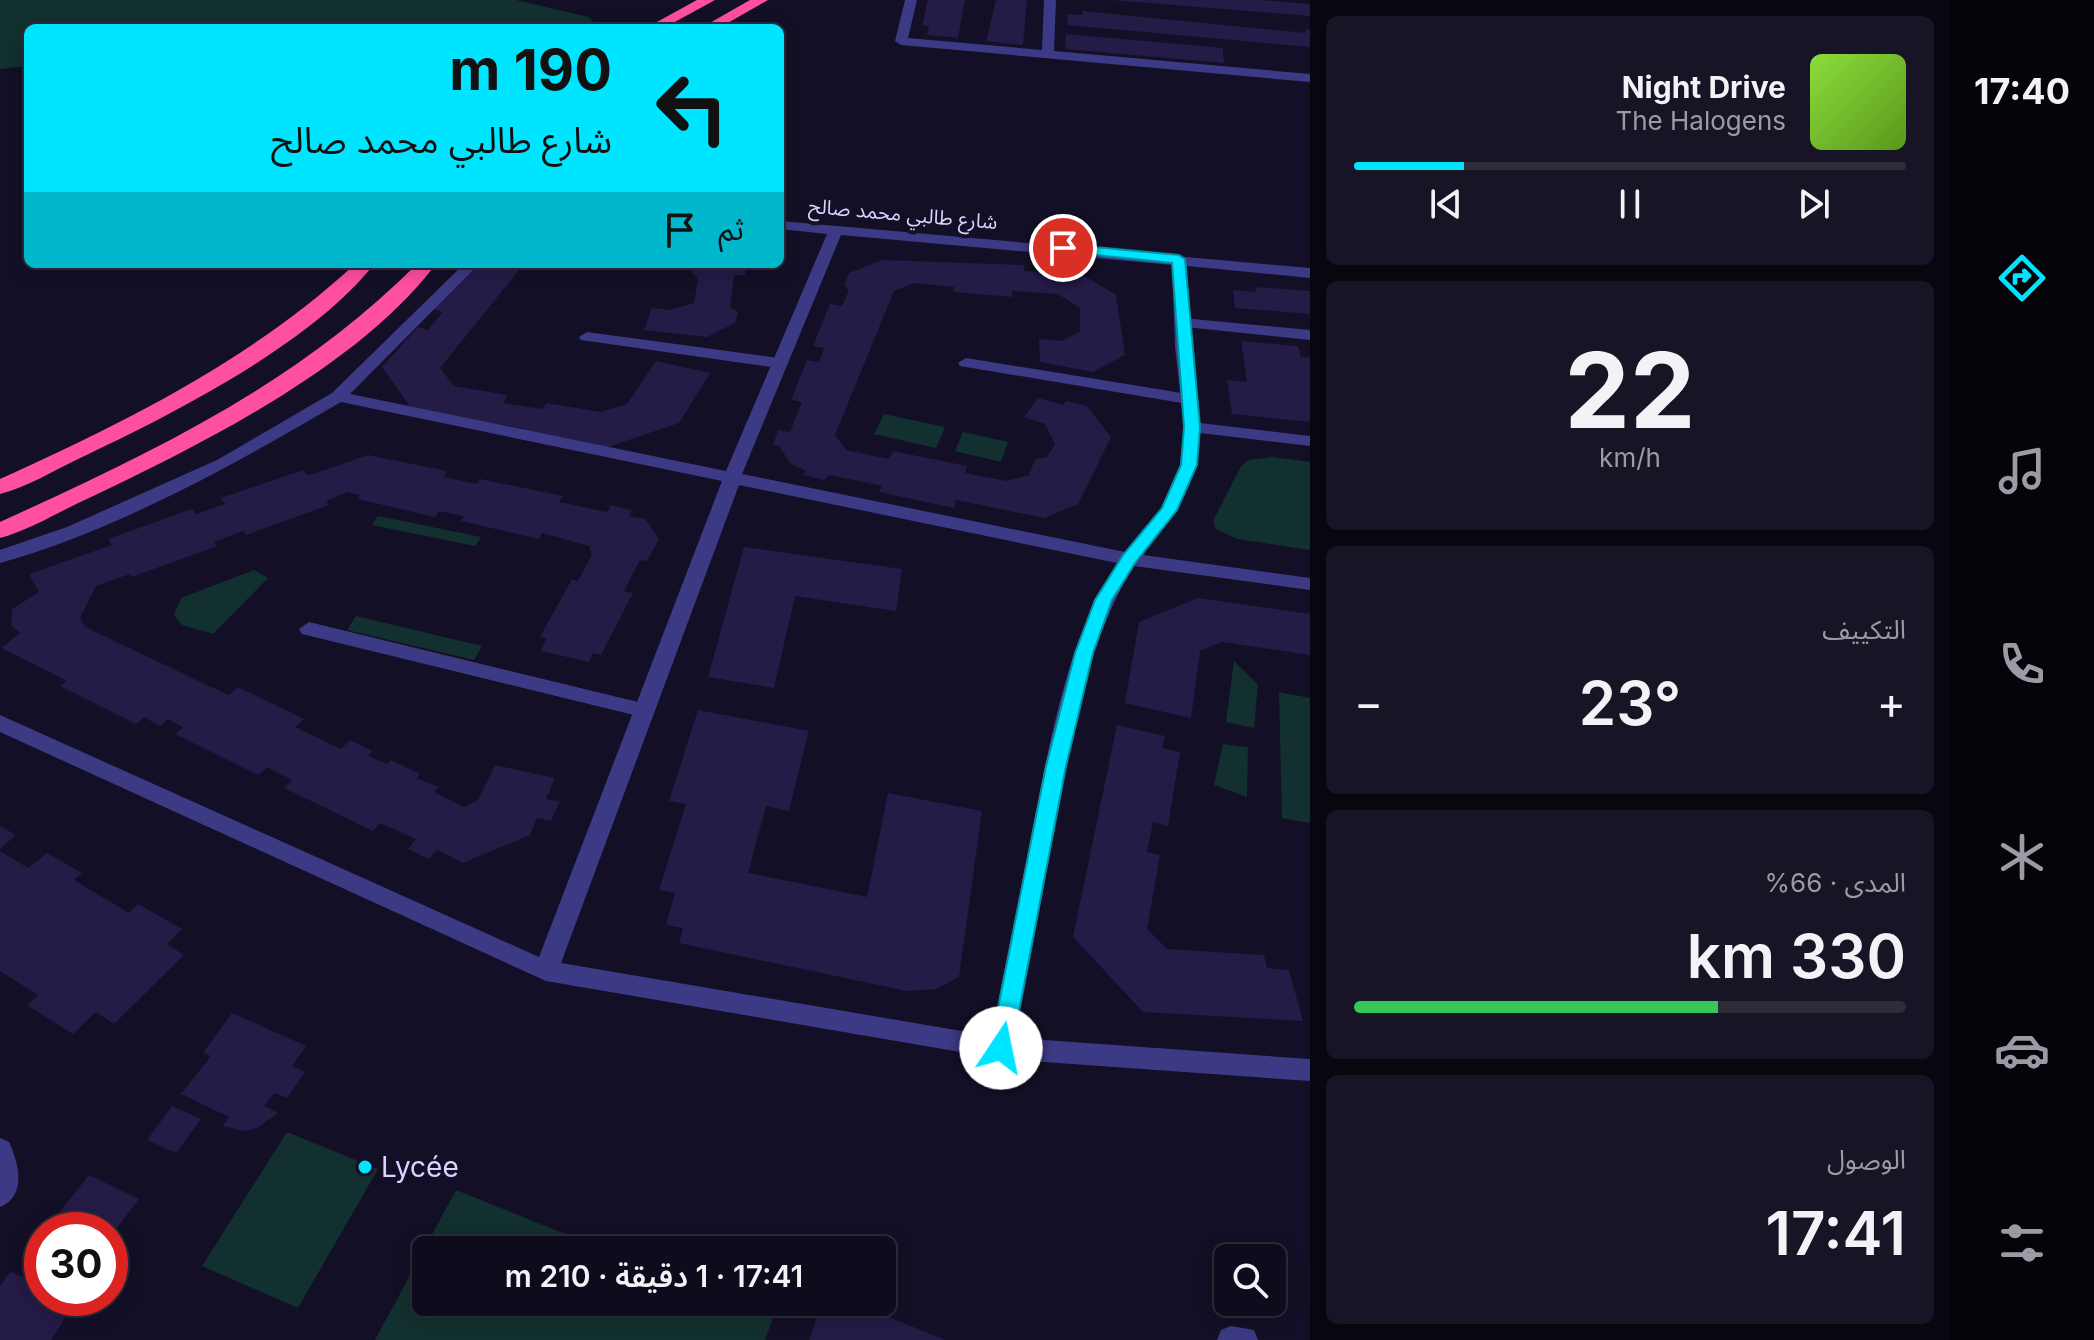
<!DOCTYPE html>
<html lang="ar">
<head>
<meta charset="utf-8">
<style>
	:root { --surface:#0e0b1c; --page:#171425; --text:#f1f3f6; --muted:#9b9ba3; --line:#2e2b3b; --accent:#00e5ff }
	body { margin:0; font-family:Inter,"Noto Sans Arabic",sans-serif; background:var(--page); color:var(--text); direction:rtl; height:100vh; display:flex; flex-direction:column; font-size:30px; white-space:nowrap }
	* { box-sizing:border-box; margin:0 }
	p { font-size:26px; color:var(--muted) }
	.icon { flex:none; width:44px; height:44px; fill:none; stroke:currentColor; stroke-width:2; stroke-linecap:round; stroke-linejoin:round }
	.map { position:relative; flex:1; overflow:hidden; direction:ltr }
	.side { display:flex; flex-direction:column; gap:16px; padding:16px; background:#08060f; width:640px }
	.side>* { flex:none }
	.top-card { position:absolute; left:24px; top:24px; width:760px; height:244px; border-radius:12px; box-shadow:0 4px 20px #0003,0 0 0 2px var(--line); direction:rtl; background:#00e5ff; color:#111; overflow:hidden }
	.controls { position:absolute; left:1214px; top:1244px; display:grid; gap:16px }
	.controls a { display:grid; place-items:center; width:72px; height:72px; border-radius:12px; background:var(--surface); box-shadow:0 4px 20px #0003,0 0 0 2px var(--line); font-size:40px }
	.speed { position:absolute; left:24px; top:1212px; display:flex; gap:16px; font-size:40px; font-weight:700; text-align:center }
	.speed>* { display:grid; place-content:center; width:104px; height:104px; border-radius:50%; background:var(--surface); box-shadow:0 4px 20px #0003,0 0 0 2px var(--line); line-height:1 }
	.speed .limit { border:12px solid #d22; background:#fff; color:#111 }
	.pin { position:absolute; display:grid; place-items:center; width:68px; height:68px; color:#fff; margin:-34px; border:4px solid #fff; border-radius:50%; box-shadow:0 2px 8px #0007 }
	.me { position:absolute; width:88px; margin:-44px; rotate:11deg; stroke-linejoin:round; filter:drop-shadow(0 0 6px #0008) }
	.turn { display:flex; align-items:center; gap:28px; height:168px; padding:0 40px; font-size:36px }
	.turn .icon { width:104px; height:104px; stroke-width:2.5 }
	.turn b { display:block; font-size:56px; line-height:68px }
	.then { display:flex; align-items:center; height:76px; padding:0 40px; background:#0003; gap:16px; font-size:30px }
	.big { font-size:60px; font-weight:600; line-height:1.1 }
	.side .card { flex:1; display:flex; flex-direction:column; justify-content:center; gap:12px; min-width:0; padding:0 28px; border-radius:12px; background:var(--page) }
	.side .dial { align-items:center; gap:0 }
	.dial b { font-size:104px; line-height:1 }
	.song { display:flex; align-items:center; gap:24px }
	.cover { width:96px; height:96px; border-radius:12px; background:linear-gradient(135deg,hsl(90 70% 55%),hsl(90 70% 35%)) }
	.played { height:8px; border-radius:4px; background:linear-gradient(90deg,var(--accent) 20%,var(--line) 20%) }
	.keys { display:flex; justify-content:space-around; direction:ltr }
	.heat { display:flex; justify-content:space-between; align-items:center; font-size:44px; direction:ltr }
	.charge { height:12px; border-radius:6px; background:linear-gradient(90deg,#34c759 66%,var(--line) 0) }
	.trip { position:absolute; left:412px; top:1236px; width:484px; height:80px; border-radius:12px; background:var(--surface); box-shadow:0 4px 20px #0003,0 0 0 2px var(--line); font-weight:600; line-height:80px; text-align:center; direction:rtl }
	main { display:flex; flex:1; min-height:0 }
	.tab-bar { display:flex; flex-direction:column; width:144px; justify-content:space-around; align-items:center; background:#06040b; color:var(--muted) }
	.tab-bar .icon { width:56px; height:56px }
	.tab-bar .selected { color:var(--accent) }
	.tab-bar b { font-size:36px; color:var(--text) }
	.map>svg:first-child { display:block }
	.green { fill:#12302f }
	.building { fill:#241b47 }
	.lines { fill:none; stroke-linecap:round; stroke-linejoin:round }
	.lane { fill:#3d3a85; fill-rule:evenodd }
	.street { fill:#3d3a85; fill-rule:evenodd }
	.highway { fill:#ff4fa3; fill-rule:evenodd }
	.route { fill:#00e5ff; stroke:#0095a6; stroke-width:2 }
	.poi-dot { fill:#00e5ff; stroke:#130f26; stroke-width:3 }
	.labels { text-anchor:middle; stroke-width:8; stroke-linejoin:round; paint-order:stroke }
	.far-street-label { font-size:20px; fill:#d9d4ff; stroke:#130f26 }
	.near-poi-label { font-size:28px; fill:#d9d4ff; stroke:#130f26; text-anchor:start }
</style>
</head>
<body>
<main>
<nav class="tab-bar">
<b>17:40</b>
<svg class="icon selected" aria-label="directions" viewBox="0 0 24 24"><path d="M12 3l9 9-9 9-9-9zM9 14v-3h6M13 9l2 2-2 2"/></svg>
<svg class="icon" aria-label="music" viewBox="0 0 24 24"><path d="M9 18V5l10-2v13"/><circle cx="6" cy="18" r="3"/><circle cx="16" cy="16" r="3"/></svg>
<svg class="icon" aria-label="phone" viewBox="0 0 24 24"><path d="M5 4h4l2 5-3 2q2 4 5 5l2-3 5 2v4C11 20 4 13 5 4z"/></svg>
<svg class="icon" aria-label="climate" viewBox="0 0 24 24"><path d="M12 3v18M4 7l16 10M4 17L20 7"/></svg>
<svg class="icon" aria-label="car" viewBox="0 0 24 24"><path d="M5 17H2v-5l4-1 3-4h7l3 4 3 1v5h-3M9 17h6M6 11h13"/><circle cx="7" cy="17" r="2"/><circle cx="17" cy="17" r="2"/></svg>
<svg class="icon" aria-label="filters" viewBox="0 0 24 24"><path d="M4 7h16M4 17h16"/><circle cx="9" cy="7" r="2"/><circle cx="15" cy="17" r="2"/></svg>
</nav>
<section class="side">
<div class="card">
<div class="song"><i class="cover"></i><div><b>Night Drive</b><p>The Halogens</p></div></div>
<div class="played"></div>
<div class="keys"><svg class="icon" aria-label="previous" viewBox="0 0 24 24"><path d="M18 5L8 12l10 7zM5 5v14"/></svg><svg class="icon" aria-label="pause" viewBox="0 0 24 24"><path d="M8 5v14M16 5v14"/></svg><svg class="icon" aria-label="next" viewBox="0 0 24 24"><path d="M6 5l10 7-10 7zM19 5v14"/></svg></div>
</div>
<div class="card dial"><b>22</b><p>km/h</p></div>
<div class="card"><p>التكييف</p>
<div class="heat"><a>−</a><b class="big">23°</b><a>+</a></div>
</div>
<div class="card"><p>المدى · 66%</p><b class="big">330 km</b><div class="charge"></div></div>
<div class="card"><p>الوصول</p><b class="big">17:41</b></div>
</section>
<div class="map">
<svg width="1310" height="1340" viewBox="0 0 1310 1340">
	<rect width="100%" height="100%" fill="#130f26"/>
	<path class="green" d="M0 0H516L589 17 598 28H28V66L0 69Z
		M884 414 945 427 936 448 874 434Z
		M963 432 1008 442 1001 462 955 451Z
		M1272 457 1310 462V550L1237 539 1216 529 1213 521 1241 466 1249 460Z
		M378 516 481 537 475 546 372 525Z
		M254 570 268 578 213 634 182 625 174 615 181 598Z
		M356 616 482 646 474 660 347 630Z
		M1234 661 1258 685 1254 728 1226 722Z
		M1279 692 1310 698V823L1282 818Z
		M1223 744 1248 747 1247 797 1214 785Z
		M287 1132 378 1169 298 1308 202 1266Z
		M456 1190 605 1250H426V1302H734L773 1318 765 1340H375Z"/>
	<path class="building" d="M928 0H965L958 38 927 35 929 26 922 25Z
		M996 0H1027L1023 45 986 41Z
		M1111 0H1261L1310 4V16Z
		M1082 11 1306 33 1305 29 1310 30V47L1067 25 1068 14 1082 15Z
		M1066 34 1223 48 1224 63 1065 49Z
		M882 260 1024 265V271L1083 275 1116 295 1125 355 1093 372 1040 362 1039 339 1061 341 1080 332V308L1058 294 1012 291V297L953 292 954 287 914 283 894 291 835 435 846 450 889 459 893 451 967 466 965 473 1006 481 1029 475 1035 459 1047 457 1055 444 1045 424 1024 417 1038 398 1063 405 1067 401 1087 406 1111 437 1078 504 1044 518 956 500 954 508 879 492 882 486 830 475 824 480 803 475 806 471 791 464 779 446 773 445 778 430 790 432 802 402 791 400 807 360 819 362 824 348 813 346 830 304 842 306 849 290 844 286 849 273Z
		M472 264H524L440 368 454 386 507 395 503 403 543 409 546 403 601 412 627 404 656 361 710 373 679 423 599 450 521 434 524 429 498 424 494 430 416 415 382 367 418 327 428 330 443 312 432 309Z
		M668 264H746L745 275H734L730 307 738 312 735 323 707 337 644 330 652 308 670 310 694 303 698 279 688 268Z
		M1255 287 1310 291V314L1235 308 1233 290 1256 292Z
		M1241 341 1298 346 1301 357 1310 358V422L1232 414 1227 380 1247 382Z
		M368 455 447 471 443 477 477 484 480 479 563 496 559 502 607 512 611 505 632 510 629 516 645 519 659 539 647 561 640 560 624 591 633 593 601 655 593 653 589 662 541 651 547 638 540 637 572 579 578 581 592 555 589 546 542 533 539 539 461 521 464 516 439 511 435 517 357 499 360 495 348 492 326 501 329 505 246 535 243 531 214 542 217 546 132 577 130 574 96 586 80 618 85 627 207 685 229 695 238 687 304 719 295 727 341 749 350 740 372 751 368 756 387 764 391 760 420 774 417 778 439 787 434 792 464 807 478 800 495 765 555 778 546 799 560 801 551 821 537 818 530 835 463 863 437 850 429 859 408 849 416 839 380 823 373 831 284 788 292 780 267 767 258 775 175 734 183 727 168 719 160 726 144 717 136 724 60 686 67 681 1 648 20 633 11 625 12 609 39 592 29 574 112 545 108 539 192 509 196 514 225 504 221 498 303 470 307 475 319 472Z
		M744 547 902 569 896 611 795 596 774 688 708 677Z
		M1198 598 1310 614V655L1222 642 1200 651 1191 718 1125 703 1139 622Z
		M698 710 809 731 789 811 766 806 748 873 867 897 888 793 982 811 959 977 936 989 907 991 679 943 683 928 666 925 675 893 659 890 686 804 669 801Z
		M1117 725 1165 736 1162 748 1180 752 1168 826 1153 822 1147 852 1160 855 1147 929 1167 949 1264 955 1267 968 1289 970 1303 1021 1143 1012 1073 937Z
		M0 826 16 835 0 849Z
		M0 851 28 868 47 853 82 873 74 880 129 913 138 904 182 929 167 944 184 955 114 1024 96 1012 73 1034 27 1005 38 995 0 971Z
		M232 1013 306 1046 292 1066 305 1072 287 1098 274 1093 264 1106 278 1113 257 1128 245 1131 223 1126 229 1117 181 1094 211 1056 203 1053Z
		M172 1106 201 1119 176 1153 147 1140Z
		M89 1175 139 1199 110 1237V1230H79L55 1218Z
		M10 1272 42 1284V1298H78L51 1340H0V1286Z
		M822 1302H852L945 1340H809Z"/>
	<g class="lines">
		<path class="lane" d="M1182 318 1310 330V340L1176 326V320Z
			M587 332 778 358 786 363 778 368 581 340 579 337Z
			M966 358 1188 394 1196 399 1188 404 960 366 958 363Z
			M309 622 642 703 652 710 642 717 302 634 299 629Z"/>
		<path class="street" d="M905 0H917L908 38 1042 50 1044 0H1056L1054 51 1310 74V82L901 45 895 41Z
			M780 221 1310 268V278L1187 266 1191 347 1200 423 1310 436V446L1200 433C1196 488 1176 513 1143 555L1310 578V590L1134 566C1087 641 1072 735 1056 822 1042 894 1029 966 1015 1038L1310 1059V1081L1001 1059 546 981 0 732V715L539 957 722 481 341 402C237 463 116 531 0 563V550L67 527 217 460 332 393 464 264H479L350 394 726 471 827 234 780 229ZM841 235 1172 265 1175 347 1184 427 1180 465 1161 508 1125 552 742 474ZM739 485 1117 563C1068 639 1052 733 1034 821 1020 893 1006 964 991 1036L561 963Z
			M0 1138 9 1142C19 1163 27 1197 0 1207Z
			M1231 1326 1254 1330 1258 1340H1217L1221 1330Z"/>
		<path class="highway" d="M697 0H715L664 28H646Z
			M750 0H768L719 28H701Z
			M355 264H374C312 344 169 416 78 459 53 471 27 487 0 494V479C128 421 251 360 355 264Z
			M417 264H436C359 366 203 444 89 498 60 511 30 530 0 538V522C153 452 296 385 417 264Z"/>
	</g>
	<path class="route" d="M1063 244 1179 255 1185 259 1200 427 1197 465 1177 510 1135 563 1112 600 1093 653 1066 766 1012 1048 1009 1055 1001 1058 993 1055 990 1048 1046 766 1075 653 1095 600 1123 555 1162 508 1181 465 1184 427 1172 263 1058 251V245Z"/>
	<circle class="poi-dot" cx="365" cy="1167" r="8"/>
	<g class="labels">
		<g class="far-street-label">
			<text transform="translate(903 214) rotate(5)" y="7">شارع طالبي محمد صالح</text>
		</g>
		<g class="near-poi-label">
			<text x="381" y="1177">Lycée</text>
		</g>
	</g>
</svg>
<div class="controls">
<a><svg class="icon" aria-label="search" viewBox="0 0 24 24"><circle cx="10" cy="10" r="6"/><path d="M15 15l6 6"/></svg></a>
</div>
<div class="speed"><div class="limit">30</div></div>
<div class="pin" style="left:1063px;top:248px;background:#d93025"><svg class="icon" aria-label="arrive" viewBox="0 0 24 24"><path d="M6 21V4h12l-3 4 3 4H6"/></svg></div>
<svg class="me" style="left:1001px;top:1048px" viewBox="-20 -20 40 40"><circle r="19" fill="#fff"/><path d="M0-13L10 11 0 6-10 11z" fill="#00e5ff"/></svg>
<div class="trip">17:41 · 1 دقيقة · 210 m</div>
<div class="top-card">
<div class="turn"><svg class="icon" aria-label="left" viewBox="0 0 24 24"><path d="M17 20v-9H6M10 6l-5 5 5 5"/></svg><div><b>190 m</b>شارع طالبي محمد صالح</div></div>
<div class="then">ثم<svg class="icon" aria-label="arrive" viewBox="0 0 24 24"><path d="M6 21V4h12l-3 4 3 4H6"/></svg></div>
</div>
</div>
</main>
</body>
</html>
